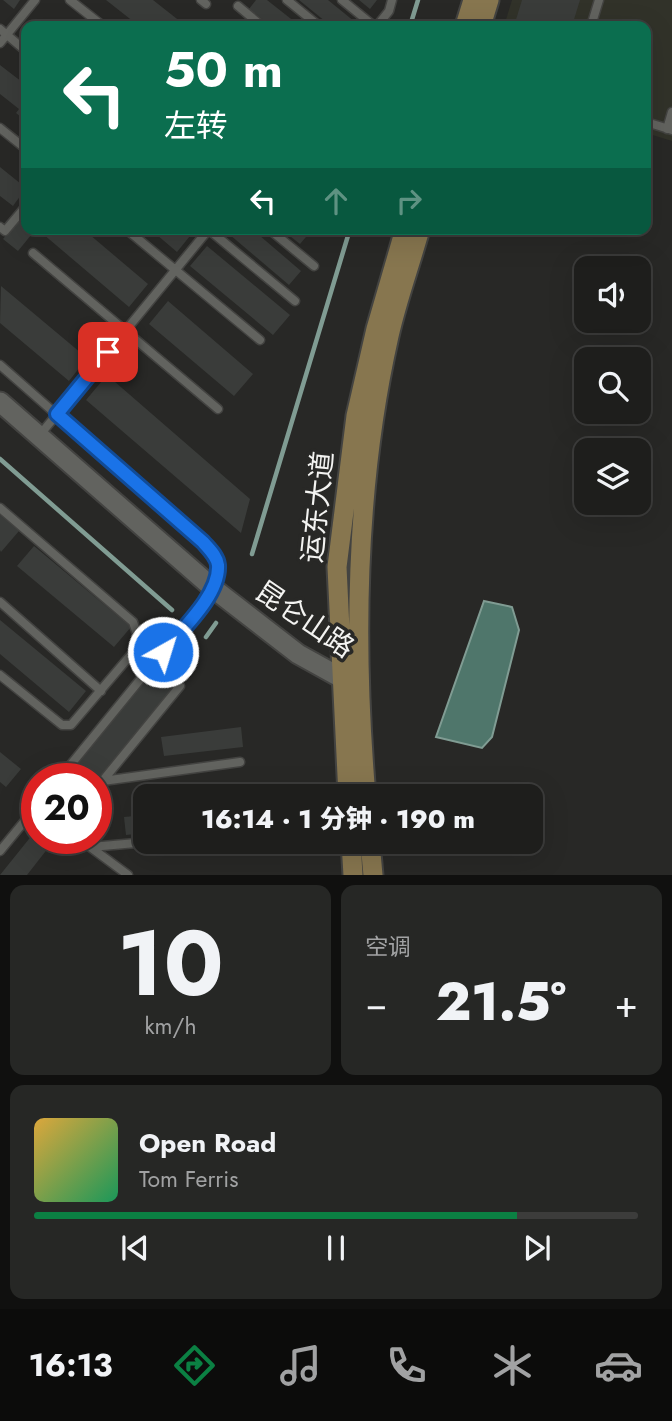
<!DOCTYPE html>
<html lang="zh">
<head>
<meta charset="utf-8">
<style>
	:root { --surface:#1e1e1c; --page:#262725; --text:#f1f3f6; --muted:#a1a2a3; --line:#3c3c3b; --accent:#0b8043 }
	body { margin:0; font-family:Jost,"Noto Sans SC",sans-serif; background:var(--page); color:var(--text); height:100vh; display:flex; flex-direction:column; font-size:26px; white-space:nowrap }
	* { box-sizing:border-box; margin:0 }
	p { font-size:23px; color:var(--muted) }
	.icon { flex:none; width:38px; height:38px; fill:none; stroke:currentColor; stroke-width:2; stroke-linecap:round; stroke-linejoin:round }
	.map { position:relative; height:875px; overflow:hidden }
	.side { display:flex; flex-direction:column; gap:10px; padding:10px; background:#10100f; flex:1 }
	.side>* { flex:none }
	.hud { position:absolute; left:21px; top:21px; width:630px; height:214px; border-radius:14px; box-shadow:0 7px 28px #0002,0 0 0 2px var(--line); background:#0b6e4f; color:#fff; overflow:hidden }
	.fabs { position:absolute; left:574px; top:256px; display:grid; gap:14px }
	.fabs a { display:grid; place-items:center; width:77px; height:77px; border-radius:14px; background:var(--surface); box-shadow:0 7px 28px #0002,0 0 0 2px var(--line); font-size:35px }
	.speed { position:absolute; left:21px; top:763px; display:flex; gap:14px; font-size:35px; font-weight:700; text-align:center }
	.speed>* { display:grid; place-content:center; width:91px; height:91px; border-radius:50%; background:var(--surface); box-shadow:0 7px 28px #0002,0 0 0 2px var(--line); line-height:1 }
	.speed .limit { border:10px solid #d22; background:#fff; color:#111 }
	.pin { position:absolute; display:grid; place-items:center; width:60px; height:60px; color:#fff; margin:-30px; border-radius:14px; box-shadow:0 4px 10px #0006 }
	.me { position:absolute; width:77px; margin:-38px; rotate:39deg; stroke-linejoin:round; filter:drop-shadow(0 0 5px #0008) }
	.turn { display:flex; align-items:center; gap:24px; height:147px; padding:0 28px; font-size:32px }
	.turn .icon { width:91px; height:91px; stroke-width:2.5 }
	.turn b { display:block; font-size:49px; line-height:60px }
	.lanes { display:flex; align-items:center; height:66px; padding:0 28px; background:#0003; justify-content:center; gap:35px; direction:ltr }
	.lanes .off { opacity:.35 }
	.big { font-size:52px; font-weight:800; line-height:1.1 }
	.side .tile { flex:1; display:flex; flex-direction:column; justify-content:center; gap:10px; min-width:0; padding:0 24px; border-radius:14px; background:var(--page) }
	.side .dial { align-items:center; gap:0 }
	.dial b { font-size:91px; line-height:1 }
	.song { display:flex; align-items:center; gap:21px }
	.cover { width:84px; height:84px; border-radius:10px; background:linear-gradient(135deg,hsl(40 70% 55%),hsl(150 70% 35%)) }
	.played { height:7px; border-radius:4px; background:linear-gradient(90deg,var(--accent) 80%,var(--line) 80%) }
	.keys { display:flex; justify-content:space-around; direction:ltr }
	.heat { display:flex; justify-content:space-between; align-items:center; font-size:38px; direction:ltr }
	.side .tiles { flex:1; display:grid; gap:10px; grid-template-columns:1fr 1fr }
	.tile:last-child { grid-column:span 2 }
	.trip { position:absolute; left:133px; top:784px; width:410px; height:70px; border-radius:14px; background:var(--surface); box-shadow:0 7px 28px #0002,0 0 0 2px var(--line); font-weight:800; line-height:70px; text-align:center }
	.tabs { display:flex; height:112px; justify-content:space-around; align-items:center; background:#0c0c0b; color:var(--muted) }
	.tabs .icon { width:49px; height:49px }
	.tabs .selected { color:var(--accent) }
	.tabs b { font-size:32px; color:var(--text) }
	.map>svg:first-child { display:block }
	.built { fill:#313229 }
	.water { fill:#4f766b; stroke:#809c93; stroke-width:2 }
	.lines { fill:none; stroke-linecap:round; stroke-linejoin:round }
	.stream { stroke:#809c93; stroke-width:4.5 }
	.building { fill:#3a3c3a }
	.service-casing { stroke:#434341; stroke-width:11 }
	.tertiary-casing { stroke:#434341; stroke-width:23 }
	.secondary-casing { stroke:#434341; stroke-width:23 }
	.service { stroke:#62635f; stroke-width:8 }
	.tertiary { stroke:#62635f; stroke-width:19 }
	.secondary { stroke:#87764f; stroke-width:19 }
	.route-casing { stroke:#114b97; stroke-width:18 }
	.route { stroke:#1a73e8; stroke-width:12 }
	.labels { text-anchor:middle; stroke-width:7; stroke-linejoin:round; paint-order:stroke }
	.street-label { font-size:28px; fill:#f3f3f1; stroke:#282826 }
</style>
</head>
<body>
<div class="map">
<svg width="672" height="875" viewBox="0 0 672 875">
	<rect width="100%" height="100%" fill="#282826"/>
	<path class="built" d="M512 0H672V141L646 133V26H504Z"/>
	<path class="water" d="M484 601 512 607 519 630 492 737 482 748 436 737Z"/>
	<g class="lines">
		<path class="stream" d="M410 26 418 0
			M0 459 172 610
			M252 554 350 229
			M206 637 216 623"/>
	</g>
	<path class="building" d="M3 0H20L14 9Z
		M106 0H153L186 26H139Z
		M256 0H267L300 26H271L249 9Z
		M299 0H328L360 26H331Z
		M359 0H377L370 9Z
		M522 0H580L572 26H514Z
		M0 65 26 85V121L16 113 19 109 0 94Z
		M0 167 26 188 13 206 0 196Z
		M26 211V229H36L18 251 3 239Z
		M48 229H83L148 284 129 307 43 234Z
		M150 229H192L194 231 177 252Z
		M223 229H252L301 271 289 285Z
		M281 229H309L311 231 300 244Z
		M207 246 290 315 273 335 190 266Z
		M1 286 87 358 69 381 0 323Z
		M168 301 253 374 234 396 149 324Z
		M107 375 250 499 241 533 86 400Z
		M0 515 19 531 1 552 0 550Z
		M34 546 131 627 114 647 17 566Z
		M0 620 86 691 69 712 0 654Z
		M163 657 184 674 98 779H63Z
		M241 727 243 747 164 756 161 737Z
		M0 752 21 769 6 787 0 782Z
		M145 815V833L126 835 124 817Z
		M37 829V838H56L27 875H0Z"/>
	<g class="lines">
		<g class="service-casing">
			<path id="service" d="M70 0 103 26
				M201 0 206 4
				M287 0 319 26
				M342 0 374 26
				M238 6 262 26
				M377 26 389 11 392 0
				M591 26 599 0
				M0 29 26 51
				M0 43 35 0
				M646 122 672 130
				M0 128 26 149
				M667 129 672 112
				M0 227 5 231 26 206
				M126 229 260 340
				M208 229 295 301
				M269 229 314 266
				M33 253 218 409
				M0 365 203 543C220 560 218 566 214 589L59 779
				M39 436 209 229
				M0 508 133 622 139 640 135 650 71 725H62L0 675
				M0 602 101 691
				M103 781 240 762
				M96 789 180 686
				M78 838 128 875
				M91 847 147 842
				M0 851 37 806"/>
		</g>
		<g class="tertiary-casing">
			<path id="tertiary" d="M0 402 214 589 298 654 354 685"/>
		</g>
		<g class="secondary-casing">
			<path id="secondary" d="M465 26 473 0
				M481 26 489 0
				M348 796 337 567 356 416 376 329 405 229
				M366 796C353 643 355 487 389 336 397 300 410 265 420 229
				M351 842 353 875
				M370 842 373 875"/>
		</g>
		<use href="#service" class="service"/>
		<use href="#tertiary" class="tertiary"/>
		<use href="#secondary" class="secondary"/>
	</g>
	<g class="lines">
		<g class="route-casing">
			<path id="route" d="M108 352 57 414 203 542C209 549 217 556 218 565 220 595 181 630 163 652"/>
		</g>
		<use href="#route" class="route"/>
	</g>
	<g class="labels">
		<g class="street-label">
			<text transform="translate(317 507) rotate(-84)" y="10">运东大道</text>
			<text transform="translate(305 619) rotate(34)" y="10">昆仑山路</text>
		</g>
	</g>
</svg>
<div class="fabs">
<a><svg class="icon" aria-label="sound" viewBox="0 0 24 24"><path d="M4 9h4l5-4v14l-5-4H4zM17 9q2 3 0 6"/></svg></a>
<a><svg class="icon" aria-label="search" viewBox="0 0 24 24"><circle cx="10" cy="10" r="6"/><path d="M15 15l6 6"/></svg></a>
<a><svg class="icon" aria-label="layers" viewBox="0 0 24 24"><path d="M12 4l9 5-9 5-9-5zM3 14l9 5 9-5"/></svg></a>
</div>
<div class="speed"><div class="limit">20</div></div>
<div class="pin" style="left:108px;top:352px;background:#d93025"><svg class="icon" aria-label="arrive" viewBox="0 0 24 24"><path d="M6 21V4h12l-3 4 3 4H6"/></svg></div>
<svg class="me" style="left:163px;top:652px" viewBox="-20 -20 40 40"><circle r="17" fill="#1a73e8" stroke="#fff" stroke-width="3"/><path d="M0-11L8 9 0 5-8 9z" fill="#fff"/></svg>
<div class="trip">16:14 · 1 分钟 · 190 m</div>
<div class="hud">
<div class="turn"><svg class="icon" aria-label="left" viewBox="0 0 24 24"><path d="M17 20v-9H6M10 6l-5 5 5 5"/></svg><div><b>50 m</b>左转</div></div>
<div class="lanes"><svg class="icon" aria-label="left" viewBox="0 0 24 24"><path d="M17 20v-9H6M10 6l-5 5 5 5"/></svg><svg class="icon off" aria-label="ahead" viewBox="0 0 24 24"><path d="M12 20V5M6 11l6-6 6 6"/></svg><svg class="icon off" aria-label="right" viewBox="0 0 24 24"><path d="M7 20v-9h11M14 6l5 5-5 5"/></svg></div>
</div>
</div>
<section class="side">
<div class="tiles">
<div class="tile dial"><b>10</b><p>km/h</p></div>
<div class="tile"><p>空调</p>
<div class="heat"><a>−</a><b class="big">21.5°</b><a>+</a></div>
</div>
<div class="tile">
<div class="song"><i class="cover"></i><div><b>Open Road</b><p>Tom Ferris</p></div></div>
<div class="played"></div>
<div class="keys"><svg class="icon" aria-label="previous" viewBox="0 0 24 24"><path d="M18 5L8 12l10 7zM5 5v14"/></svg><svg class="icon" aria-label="pause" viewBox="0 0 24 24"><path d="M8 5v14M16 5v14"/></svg><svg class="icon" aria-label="next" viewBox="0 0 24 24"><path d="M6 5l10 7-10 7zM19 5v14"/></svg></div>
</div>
</div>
</section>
<nav class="tabs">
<b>16:13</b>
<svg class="icon selected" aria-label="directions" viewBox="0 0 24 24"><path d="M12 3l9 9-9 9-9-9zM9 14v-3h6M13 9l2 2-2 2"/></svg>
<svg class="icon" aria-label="music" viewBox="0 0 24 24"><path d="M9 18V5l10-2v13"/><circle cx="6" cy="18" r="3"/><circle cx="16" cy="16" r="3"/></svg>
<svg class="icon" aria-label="phone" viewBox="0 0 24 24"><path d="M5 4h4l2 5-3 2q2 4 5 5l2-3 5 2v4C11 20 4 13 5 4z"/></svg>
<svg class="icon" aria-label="climate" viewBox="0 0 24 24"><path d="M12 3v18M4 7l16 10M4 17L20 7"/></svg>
<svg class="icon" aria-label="car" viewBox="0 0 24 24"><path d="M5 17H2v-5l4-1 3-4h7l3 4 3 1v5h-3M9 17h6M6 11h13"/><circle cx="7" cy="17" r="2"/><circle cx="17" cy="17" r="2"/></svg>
</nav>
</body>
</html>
